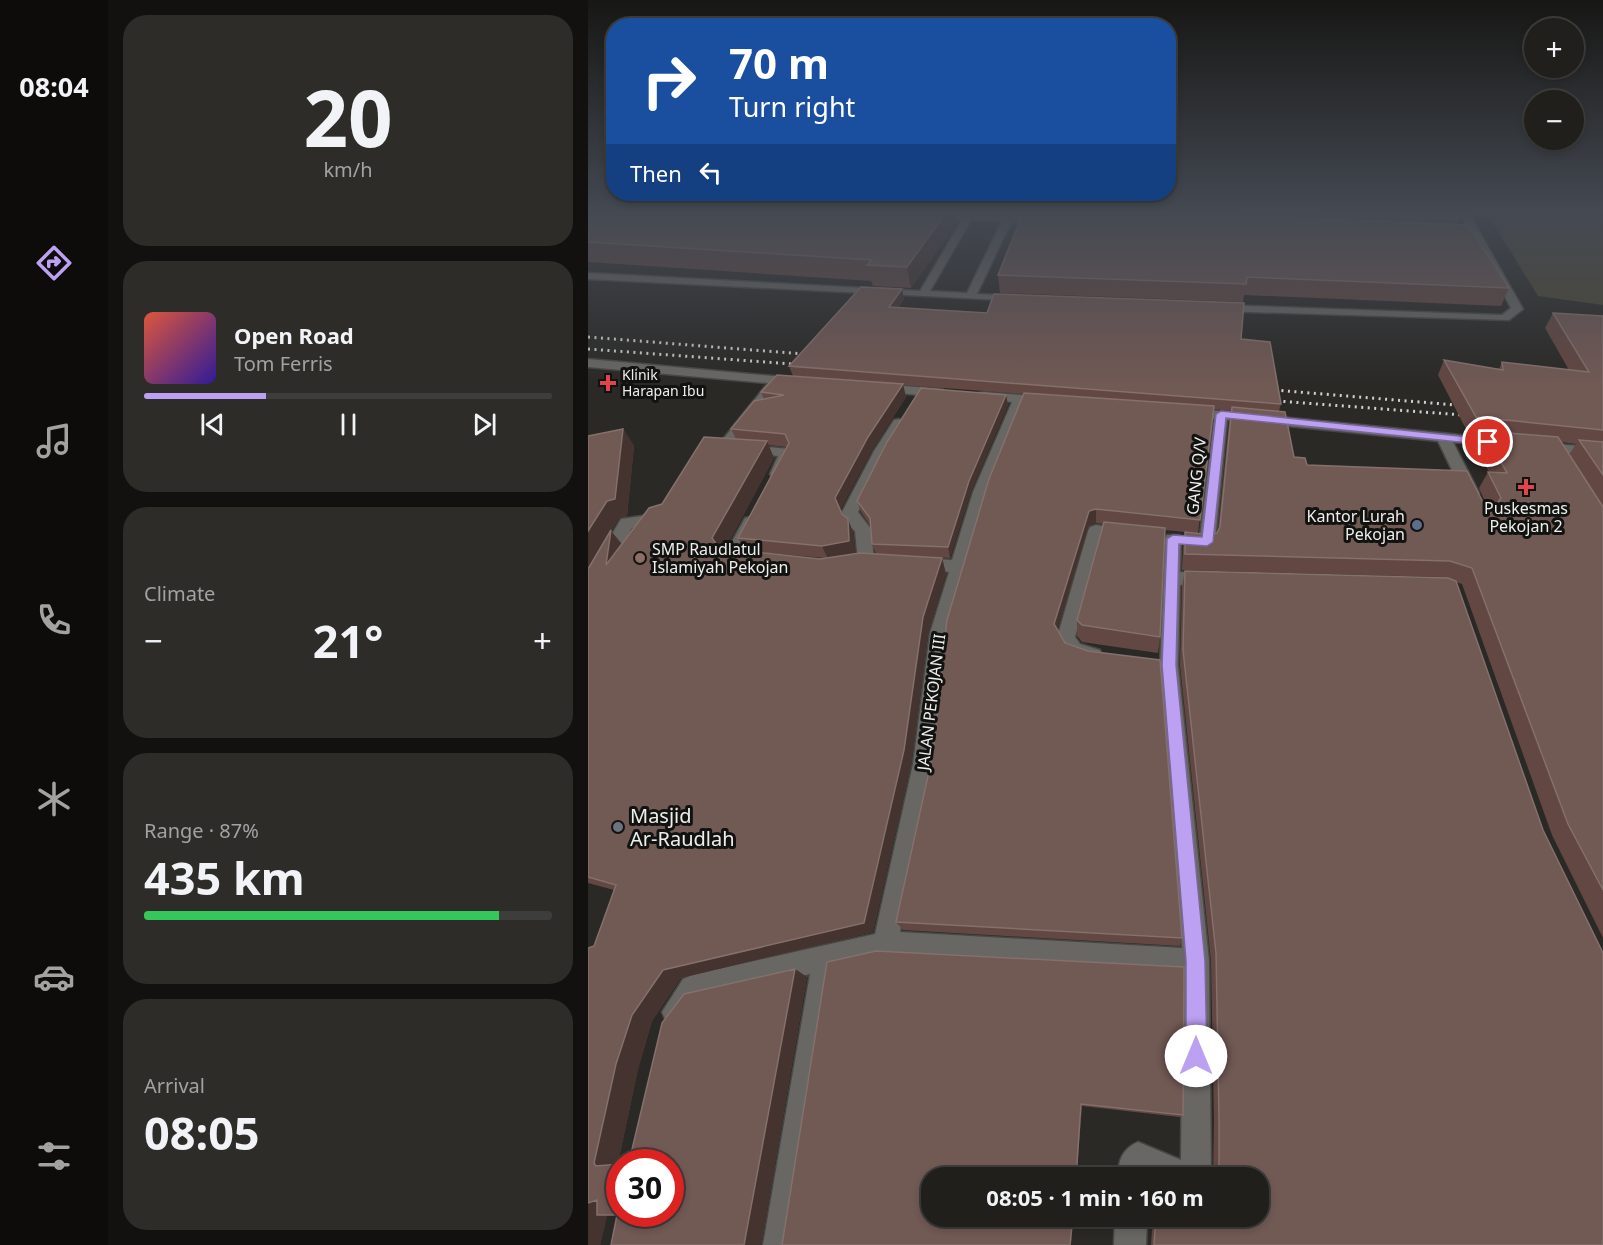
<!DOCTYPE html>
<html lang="en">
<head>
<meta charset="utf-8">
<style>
	:root { --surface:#201f1c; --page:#2d2c29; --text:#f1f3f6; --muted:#a2a2a3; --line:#3d3d3b; --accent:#bca0f2 }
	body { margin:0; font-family:"Noto Sans",sans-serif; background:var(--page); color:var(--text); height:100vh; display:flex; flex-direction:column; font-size:22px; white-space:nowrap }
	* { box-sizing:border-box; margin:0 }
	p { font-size:20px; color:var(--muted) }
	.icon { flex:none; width:33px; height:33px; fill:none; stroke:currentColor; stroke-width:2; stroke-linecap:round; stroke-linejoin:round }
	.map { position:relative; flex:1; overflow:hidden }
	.panel { display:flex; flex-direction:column; gap:15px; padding:15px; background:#12110f; width:480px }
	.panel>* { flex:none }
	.banner { position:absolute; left:18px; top:18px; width:570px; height:183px; border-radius:24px; box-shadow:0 3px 9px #0003,0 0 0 2px var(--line); background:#1a4fa0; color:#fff; overflow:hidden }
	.controls { position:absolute; left:936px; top:18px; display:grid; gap:12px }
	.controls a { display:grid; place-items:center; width:60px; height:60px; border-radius:50%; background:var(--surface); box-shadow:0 3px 9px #0003,0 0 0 2px var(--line); font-size:30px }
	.speed { position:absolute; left:18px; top:1149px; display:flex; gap:12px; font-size:30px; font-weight:700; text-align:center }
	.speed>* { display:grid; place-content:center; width:78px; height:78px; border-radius:50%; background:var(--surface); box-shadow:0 3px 9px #0003,0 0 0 2px var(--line); line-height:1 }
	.speed .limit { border:9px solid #d22; background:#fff; color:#111 }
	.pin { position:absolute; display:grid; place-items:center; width:51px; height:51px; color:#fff; margin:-26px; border:3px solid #fff; border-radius:50%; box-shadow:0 2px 6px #0007 }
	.me { position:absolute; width:66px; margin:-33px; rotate:0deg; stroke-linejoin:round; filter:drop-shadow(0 0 4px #0008) }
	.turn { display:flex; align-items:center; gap:21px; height:126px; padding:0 24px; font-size:27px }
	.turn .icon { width:78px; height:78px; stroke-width:2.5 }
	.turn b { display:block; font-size:42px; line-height:51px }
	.then { display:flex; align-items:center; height:57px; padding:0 24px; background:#0003; gap:12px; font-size:22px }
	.big { font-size:45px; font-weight:700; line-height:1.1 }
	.panel .tile { flex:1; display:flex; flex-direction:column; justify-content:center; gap:9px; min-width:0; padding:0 21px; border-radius:24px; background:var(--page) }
	.panel .dial { align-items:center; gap:0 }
	.dial b { font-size:78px; line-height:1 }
	.song { display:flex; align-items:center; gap:18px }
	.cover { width:72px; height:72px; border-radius:9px; background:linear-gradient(135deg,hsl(10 70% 55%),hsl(250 70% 35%)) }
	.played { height:6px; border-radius:3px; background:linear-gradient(90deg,var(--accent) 30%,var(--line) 30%) }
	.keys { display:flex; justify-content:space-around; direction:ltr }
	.heat { display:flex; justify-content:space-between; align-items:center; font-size:33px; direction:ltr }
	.charge { height:9px; border-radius:4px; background:linear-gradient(90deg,#34c759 87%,var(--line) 0) }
	.trip { position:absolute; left:333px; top:1167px; width:348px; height:60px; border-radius:24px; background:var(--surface); box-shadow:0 3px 9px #0003,0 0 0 2px var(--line); font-weight:700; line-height:60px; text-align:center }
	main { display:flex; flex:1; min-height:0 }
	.tab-bar { display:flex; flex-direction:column; width:108px; justify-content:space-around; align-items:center; background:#0d0c0b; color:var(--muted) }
	.tab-bar .icon { width:42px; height:42px }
	.tab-bar .current { color:var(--accent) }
	.tab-bar b { font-size:27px; color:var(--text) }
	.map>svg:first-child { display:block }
	.green { fill:#4d4834 }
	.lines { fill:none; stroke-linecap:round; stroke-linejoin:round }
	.minor-casing { stroke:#474744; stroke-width:3 }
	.minor { fill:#686764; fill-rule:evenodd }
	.rail { stroke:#d0d0ce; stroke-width:3; stroke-dasharray:2 4.5; stroke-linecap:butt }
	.wall { fill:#624742; fill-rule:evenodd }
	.shaded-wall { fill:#45332f }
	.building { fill:#715954; stroke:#84706c; stroke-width:1.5 }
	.route { fill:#bca0f2; stroke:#7a689d; stroke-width:1.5 }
	.health-dot { fill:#e0444e; stroke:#121210; stroke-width:2 }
	.service-dot { fill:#5c6f8a; stroke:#121210; stroke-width:2 }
	.education-dot { fill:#8d6e63; stroke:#121210; stroke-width:2 }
	.worship-dot { fill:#6b7280; stroke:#121210; stroke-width:2 }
	.labels { text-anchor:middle; stroke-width:6; stroke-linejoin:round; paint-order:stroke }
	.far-poi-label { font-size:14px; fill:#eeeeec; stroke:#121210; text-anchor:start }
	.street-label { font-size:16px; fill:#eeeeec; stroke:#121210 }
	.poi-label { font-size:16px; fill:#eeeeec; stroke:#121210 }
	.near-poi-label { font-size:20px; fill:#eeeeec; stroke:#121210; text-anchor:start }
</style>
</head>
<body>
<main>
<nav class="tab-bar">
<b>08:04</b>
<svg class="icon current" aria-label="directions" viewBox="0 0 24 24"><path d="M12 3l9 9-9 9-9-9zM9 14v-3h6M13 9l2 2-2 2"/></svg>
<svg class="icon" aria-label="music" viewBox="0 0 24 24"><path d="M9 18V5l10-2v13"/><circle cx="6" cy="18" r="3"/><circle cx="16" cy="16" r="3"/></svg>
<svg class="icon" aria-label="phone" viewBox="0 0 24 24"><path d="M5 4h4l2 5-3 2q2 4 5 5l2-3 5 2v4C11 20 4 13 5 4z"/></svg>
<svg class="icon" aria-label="climate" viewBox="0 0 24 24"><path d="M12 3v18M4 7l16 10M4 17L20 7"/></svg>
<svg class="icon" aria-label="car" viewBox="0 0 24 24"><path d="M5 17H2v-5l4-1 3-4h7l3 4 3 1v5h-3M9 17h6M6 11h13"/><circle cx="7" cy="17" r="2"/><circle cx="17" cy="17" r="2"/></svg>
<svg class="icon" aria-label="filters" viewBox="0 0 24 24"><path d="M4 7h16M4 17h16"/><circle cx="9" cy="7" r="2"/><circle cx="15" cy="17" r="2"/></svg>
</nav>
<section class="panel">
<div class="tile dial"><b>20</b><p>km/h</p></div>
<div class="tile">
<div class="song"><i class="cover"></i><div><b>Open Road</b><p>Tom Ferris</p></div></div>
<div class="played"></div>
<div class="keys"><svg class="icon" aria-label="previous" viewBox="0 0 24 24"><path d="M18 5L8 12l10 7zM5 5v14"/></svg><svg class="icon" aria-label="pause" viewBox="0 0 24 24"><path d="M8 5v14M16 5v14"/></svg><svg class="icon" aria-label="next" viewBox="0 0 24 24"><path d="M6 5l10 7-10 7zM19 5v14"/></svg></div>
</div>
<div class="tile"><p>Climate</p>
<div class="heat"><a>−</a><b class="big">21°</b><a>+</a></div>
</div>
<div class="tile"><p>Range · 87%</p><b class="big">435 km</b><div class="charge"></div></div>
<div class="tile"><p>Arrival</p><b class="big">08:05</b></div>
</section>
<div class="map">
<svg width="1015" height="1245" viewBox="0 0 1015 1245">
	<rect width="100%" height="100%" fill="#2a2926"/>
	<path class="green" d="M897 210H1015V305L950 296Z"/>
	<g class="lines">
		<g class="minor-casing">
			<path id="minor" d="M379 210H388L386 215 417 216 419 210H428L426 216 455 217 460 220 455 223 423 222 389 294 430 296 434 297V301L0 279V273L332 291 374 220 345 219 340 216 345 213 377 214ZM383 220 414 221 379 293 342 291Z
				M870 210H879L935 309 921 320 631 311 625 308 631 305 914 315 923 308Z
				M0 359 207 378 213 382 207 386 192 384 140 451 135 452 128 448 180 383 0 367Z
				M292 384 354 389 360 393 354 397 287 391 286 388 287 385Z
				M396 392 459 397 466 401 459 405 436 403 401 492 360 633 347 764 312 932 594 948 572 665 577 539 579 535H591L593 539 592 572 624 575 627 579 624 583 592 585 590 665 621 961 623 1178H530C530 1161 534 1149 550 1142L593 1160 595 973 297 957 248 968 207 1245H175L222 974 112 999 96 1021 87 1025 78 1021 74 1012 95 979 104 975 287 934 325 764 342 633 361 572 325 568 323 564 325 560 331 558 364 560 385 492 424 402 391 399 389 396 391 393Z
				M600 408 913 439 920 443 913 447 865 442 891 493 883 498 875 493 850 441 639 420 627 542 625 546C616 549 606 548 597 545L595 541 597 537 612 536 626 419 595 415 593 412Z
				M311 419 318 423 300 451 270 512 283 529 286 561 284 565H272L270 561 267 531 261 526 254 512 286 451 306 420Z
				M955 443 1015 448V456L950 450 948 447Z
				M159 445 202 449 205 459 194 477H184L182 474 190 456 154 452 152 449 154 446Z
				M75 513 81 514 83 518 81 522 44 528 6 595 0 596V575L33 519Z
				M163 517 169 518 171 522 154 553 166 556 168 560 166 564C156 567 142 566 136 556L157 518Z
				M508 525 542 530 544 534 542 538 514 537 487 637 492 644 512 650 514 655 512 660C494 666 477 653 469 638L500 531 502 527Z
				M527 1216H559L558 1245H526Z"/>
		</g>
		<use href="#minor" class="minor"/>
		<path class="rail" d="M0 337 228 355
			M0 349 218 365
			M674 389 880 406
			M676 400 888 416"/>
	</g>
	<path class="wall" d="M0 210H377L376 212H368L369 222 323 288 285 286 283 281 0 262Z
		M436 210H869L872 215 869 224 921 288 913 306 656 295 655 302 412 293 410 275Z
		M314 289 316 299 310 308 653 339 693 404 691 411 706 457 719 465 896 504H898L891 488 900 472H901L887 446 894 434 880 433 850 375 856 360 911 369 914 362 981 370 957 328 965 313 1015 316V938L964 835 874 584 868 582 1015 1245H563L565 1216H596L624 1222V1216H670V1178H625L626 1120 623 961 592 665 594 586 597 571 856 578 853 577 594 570 595 548 597 532 576 530 572 637 570 653 494 642 489 636V620L515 524 508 523 501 525 469 630 594 938 592 946 315 930 308 922 436 394 315 385 318 397 284 450 252 510 265 532 267 554H288L284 544 282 525 273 512 269 501 418 395 420 405 383 491 362 558 294 554 354 558 358 574 340 633 323 764 285 932 93 978 64 1021 50 1069 30 1163 31 1164 32 1214 207 969 219 977 173 1245H23L29 1215H19L12 1245 6 946 26 890 0 883V436L35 429 46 446 39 516 31 518 23 531 34 544 74 504 148 439 143 429 176 399 173 392 205 376 201 366ZM625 409 643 411 641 422 630 530 629 533 623 535 610 533ZM973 442 988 444 981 455ZM180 445 199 447 150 538 157 551 137 549 186 458ZM168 552 236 558 232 559Z
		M239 962 595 1115 591 1117 494 1106 483 1245H194Z"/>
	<path class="shaded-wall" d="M360 210H368L369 222 323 288 319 267Z
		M314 289 316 299 303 317 301 307Z
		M315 384 318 397 284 450 252 511 247 498 280 437Z
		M418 395 420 405 383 491 362 558 360 547 381 481Z
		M35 429 46 446 39 516 31 518 23 531 36 547 32 581 0 571V531Z
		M179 441 186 458 134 555 124 538Z
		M508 509V523L501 525 467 637 466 624 501 511Z
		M260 519 265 532 267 554 240 559 234 546Z
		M354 558 358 574 340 633 323 764 285 932 93 978 64 1021 50 1069 30 1163 32 1165 8 1166 6 1163 28 1064 44 1015 75 970 335 617Z
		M207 969 219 977 173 1245H156Z
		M493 1104 494 1106 488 1178Z
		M9 1200 23 1201 12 1245H0V1203Z
		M485 1216 483 1245H482Z"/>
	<path class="building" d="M0 210H360L319 267 279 265 284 260 0 242Z
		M436 210H496L880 225 921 288 659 277 658 284 410 275Z
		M642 210H869L872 215H868L871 219Z
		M273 287 314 289 301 307 399 313 406 294 656 303 653 339 682 342 693 404 201 366Z
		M965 313 1015 316V430L888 417 856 360 915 370 914 362 1001 372Z
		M189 375 315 384 280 437 247 498 254 514 260 519 261 541 234 546 150 538 201 443 197 434 143 429 166 401 196 395 173 392Z
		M333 388 418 395 381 481 360 547 284 544 282 518 269 501 299 442Z
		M436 393 626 406 612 520 508 509 501 511 466 624 477 643 500 651 572 660 594 938 308 922 345 753 359 620 401 479Z
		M644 407 697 412 706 457 717 458 719 465 879 471 896 504H909L913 498 900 472 919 473 896 431 970 437 1015 507V890L980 824 884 568 862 561 597 554V532L623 535 629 533 632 527Z
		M35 429 27 499 19 501 0 531V436Z
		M116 437 179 441 124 538 131 548 232 559 272 553 354 558 335 617 316 750 276 923 75 970 44 1015 28 1064 6 1163 8 1166 32 1164V1214H82V1162H41L74 1023 96 994 207 969 156 1245H23L29 1215H9V1200L0 1203V948L6 946 28 885 0 877V569L23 530 18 565 61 508 74 504Z
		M991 440 1015 442V475Z
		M516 522 577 528 572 637 494 625 489 620Z
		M597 571 860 578 868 581 955 830 1015 953V1245H566L568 1216H585L630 1225V1216H670V1178H631V1119L628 953 595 650Z
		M288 951 596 967 595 1115 493 1104 488 1178H344V1216H485L482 1245H194L239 962Z"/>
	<linearGradient id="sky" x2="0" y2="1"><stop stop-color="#171715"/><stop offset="0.55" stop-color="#444952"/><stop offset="1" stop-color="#444952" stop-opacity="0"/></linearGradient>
	<rect width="1015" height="385" fill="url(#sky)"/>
	<path class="route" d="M633 411 900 439 905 442 900 445 638 418 625 542 619 546 591 544 588 665 617 961 619 1056 615 1063 608 1066 601 1063 598 1056V961L574 665 579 539 585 535 614 537 628 414Z"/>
	<g class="health-dot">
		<path d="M17 374h6v6h6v6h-6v6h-6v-6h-6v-6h6z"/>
		<path d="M935 478h6v6h6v6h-6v6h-6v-6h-6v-6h6z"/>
	</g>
	<circle class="service-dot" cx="829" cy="525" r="6"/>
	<circle class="education-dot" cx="52" cy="558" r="6"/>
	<circle class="worship-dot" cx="30" cy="827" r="6"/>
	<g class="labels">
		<g class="far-poi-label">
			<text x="34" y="380">Klinik<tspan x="34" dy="16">Harapan Ibu</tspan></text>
		</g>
		<g class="street-label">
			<text transform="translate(608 476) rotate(-84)" y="6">GANG Q/V</text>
			<text transform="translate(343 702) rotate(-83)" y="6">JALAN PEKOJAN III</text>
		</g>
		<g class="poi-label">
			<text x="938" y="514">Puskesmas<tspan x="938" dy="18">Pekojan 2</tspan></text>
			<text x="817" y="522" text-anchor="end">Kantor Lurah<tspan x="817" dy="18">Pekojan</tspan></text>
			<text x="64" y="555" text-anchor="start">SMP Raudlatul<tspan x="64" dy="18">Islamiyah Pekojan</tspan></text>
		</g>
		<g class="near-poi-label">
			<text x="42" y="823">Masjid<tspan x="42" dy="23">Ar-Raudlah</tspan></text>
		</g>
	</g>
</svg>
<div class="controls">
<a>+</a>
<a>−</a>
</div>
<div class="speed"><div class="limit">30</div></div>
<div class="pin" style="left:900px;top:442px;background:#d93025"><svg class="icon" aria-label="arrive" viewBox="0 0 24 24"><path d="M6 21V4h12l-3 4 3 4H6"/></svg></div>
<svg class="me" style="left:608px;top:1056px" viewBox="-20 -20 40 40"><circle r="19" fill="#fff"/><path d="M0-13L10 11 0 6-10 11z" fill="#bca0f2"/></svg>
<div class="trip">08:05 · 1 min · 160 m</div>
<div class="banner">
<div class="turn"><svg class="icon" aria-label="right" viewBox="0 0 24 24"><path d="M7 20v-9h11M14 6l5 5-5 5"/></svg><div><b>70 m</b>Turn right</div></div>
<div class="then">Then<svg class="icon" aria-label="left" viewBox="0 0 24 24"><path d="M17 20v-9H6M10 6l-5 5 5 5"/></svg></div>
</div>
</div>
</main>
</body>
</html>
